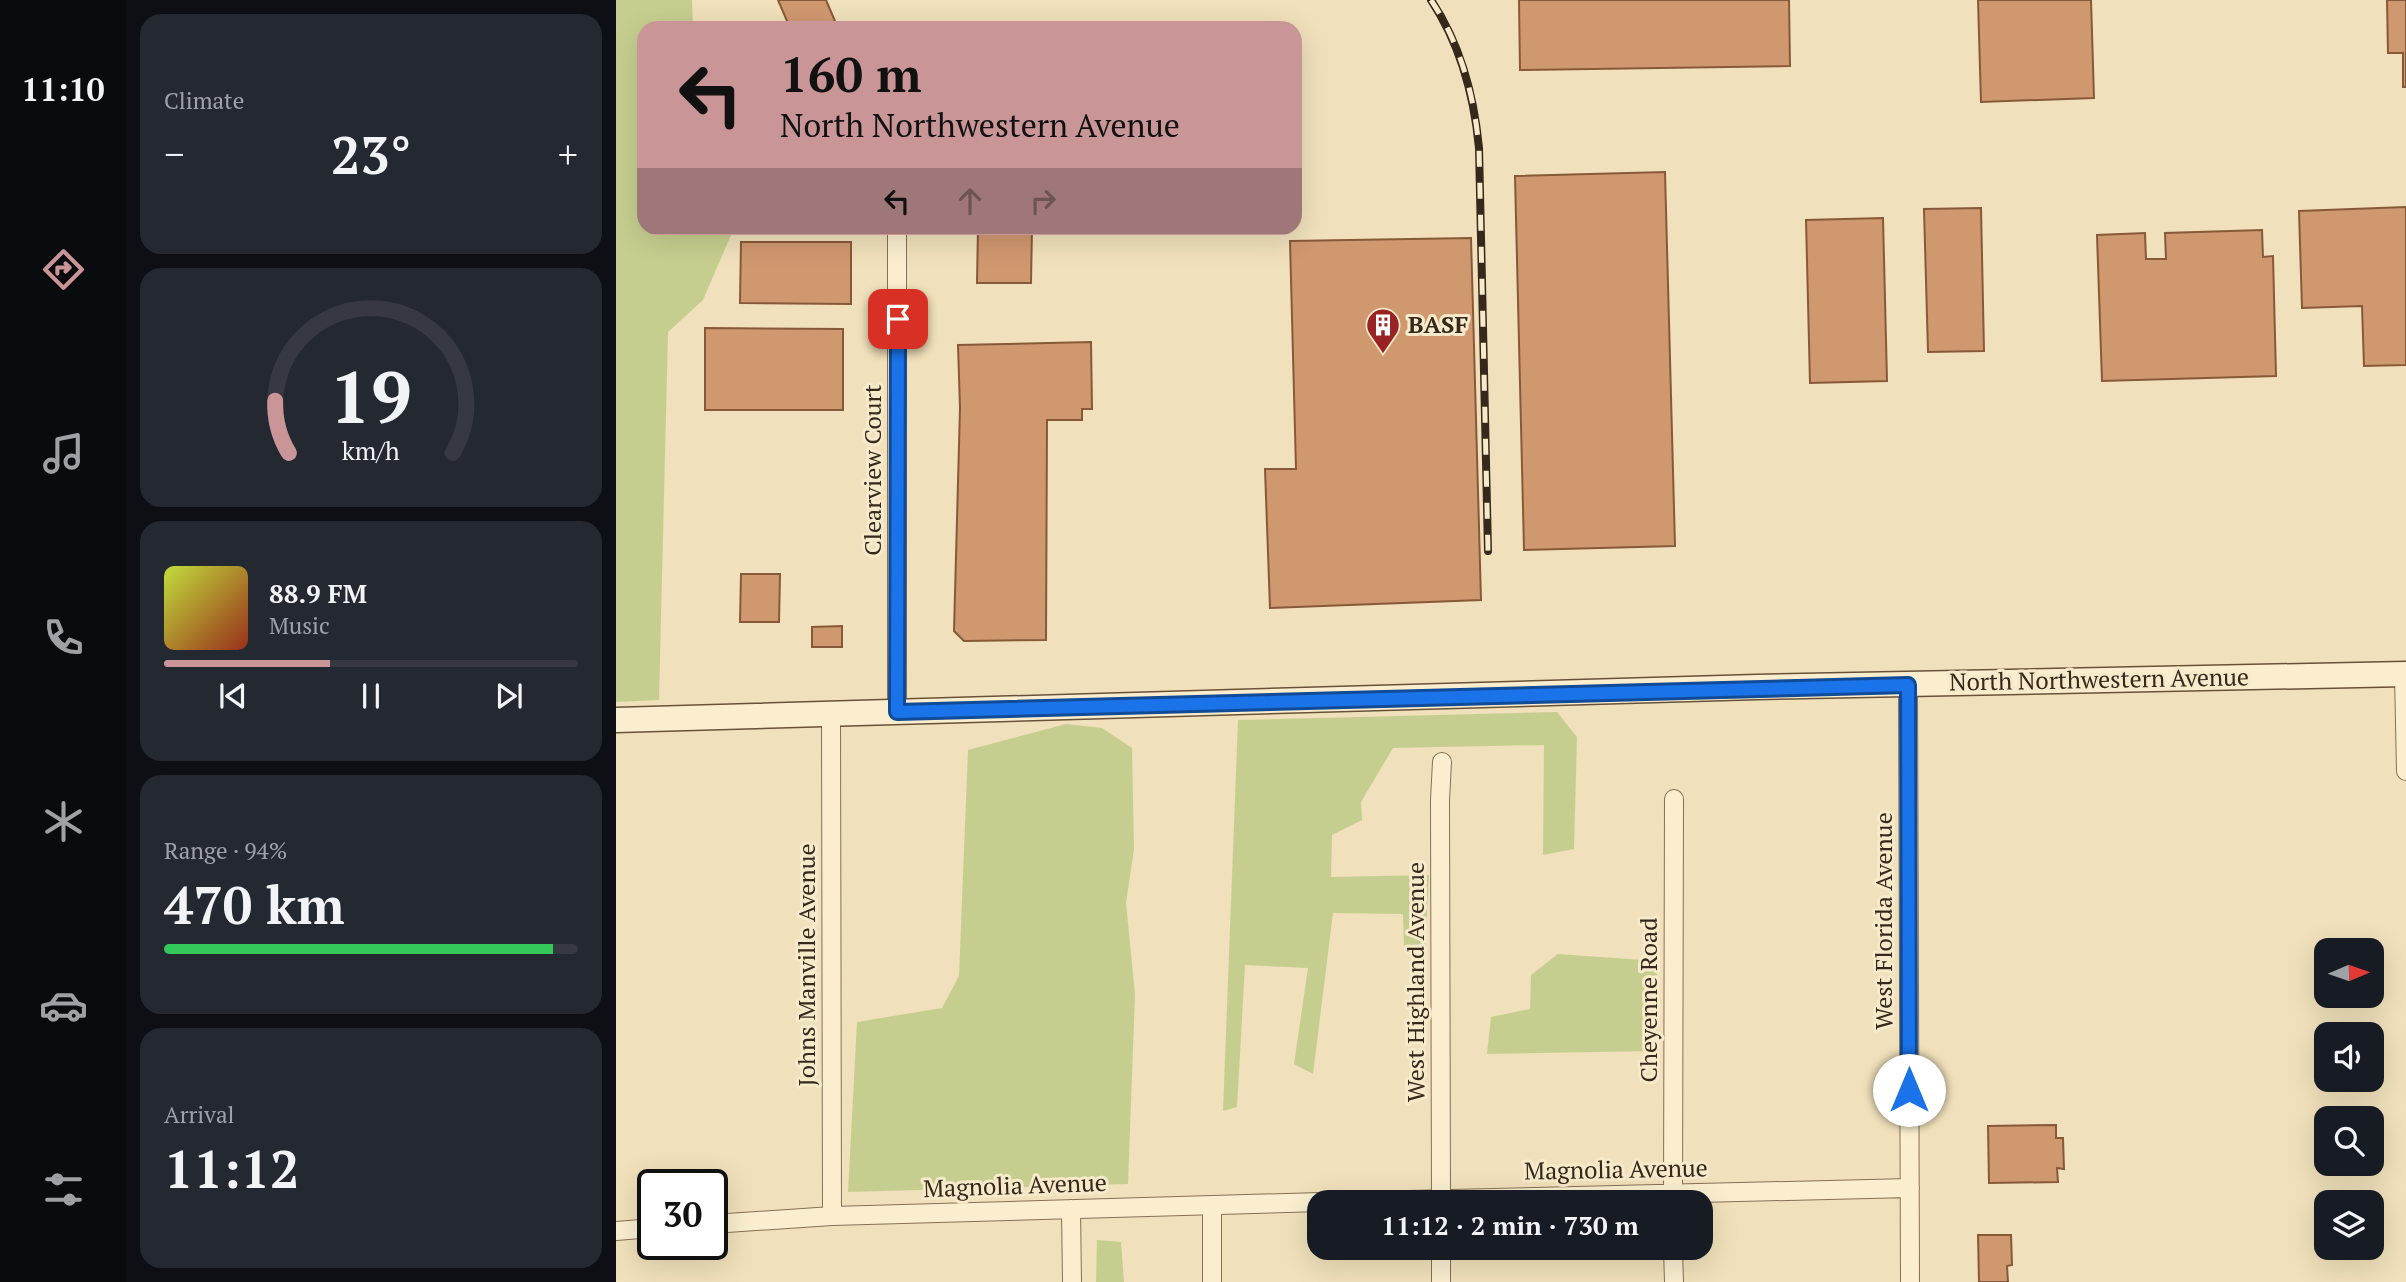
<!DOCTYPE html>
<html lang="en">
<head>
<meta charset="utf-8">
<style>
	:root { --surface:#171b24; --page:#242831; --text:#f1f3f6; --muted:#9ea1a6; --line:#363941; --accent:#c99597 }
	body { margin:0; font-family:"PT Serif",serif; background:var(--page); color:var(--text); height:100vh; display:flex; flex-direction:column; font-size:26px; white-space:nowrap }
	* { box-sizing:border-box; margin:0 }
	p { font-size:23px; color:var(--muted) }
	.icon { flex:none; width:38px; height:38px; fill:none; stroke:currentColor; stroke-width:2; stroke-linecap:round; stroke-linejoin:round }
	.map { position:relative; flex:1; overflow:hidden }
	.drawer { display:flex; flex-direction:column; gap:14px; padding:14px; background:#0d0f14; width:490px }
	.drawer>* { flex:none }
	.hud { position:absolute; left:21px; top:21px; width:665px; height:214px; border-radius:21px; box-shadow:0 7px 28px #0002; background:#c99597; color:#111; overflow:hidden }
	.needle { width:46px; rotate:88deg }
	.controls { position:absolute; left:1698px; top:938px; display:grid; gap:14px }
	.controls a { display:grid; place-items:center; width:70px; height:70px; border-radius:14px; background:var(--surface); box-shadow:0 7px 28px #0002; font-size:35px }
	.speed { position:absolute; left:21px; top:1169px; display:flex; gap:14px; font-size:35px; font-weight:700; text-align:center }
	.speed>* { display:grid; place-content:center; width:91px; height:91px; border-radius:50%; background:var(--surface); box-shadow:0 7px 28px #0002; line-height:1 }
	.speed .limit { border:4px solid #111; border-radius:10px; background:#fff; color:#111 }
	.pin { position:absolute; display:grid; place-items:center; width:60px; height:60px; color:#fff; margin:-30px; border-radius:14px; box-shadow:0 4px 10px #0006 }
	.me { position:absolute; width:77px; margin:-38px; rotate:0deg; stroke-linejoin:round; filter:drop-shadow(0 0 5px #0008) }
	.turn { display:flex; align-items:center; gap:24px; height:147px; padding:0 28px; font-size:32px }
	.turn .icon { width:91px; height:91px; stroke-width:2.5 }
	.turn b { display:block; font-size:49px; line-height:60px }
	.lanes { display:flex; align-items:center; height:66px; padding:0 28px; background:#0003; justify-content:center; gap:35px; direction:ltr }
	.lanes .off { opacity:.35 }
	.big { font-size:52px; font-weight:700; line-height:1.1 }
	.drawer .tile { flex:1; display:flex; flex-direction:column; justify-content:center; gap:10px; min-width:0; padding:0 24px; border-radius:21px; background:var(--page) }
	.drawer .dial { align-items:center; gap:0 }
	.dial svg { height:182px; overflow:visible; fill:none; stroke:var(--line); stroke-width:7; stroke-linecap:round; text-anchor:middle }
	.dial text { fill:var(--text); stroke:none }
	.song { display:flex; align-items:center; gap:21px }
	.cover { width:84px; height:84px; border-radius:10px; background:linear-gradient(135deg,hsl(70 70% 55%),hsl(10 70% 35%)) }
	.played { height:7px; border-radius:4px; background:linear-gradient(90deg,var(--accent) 40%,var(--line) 40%) }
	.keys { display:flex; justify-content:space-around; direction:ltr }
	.heat { display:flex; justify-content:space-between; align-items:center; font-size:38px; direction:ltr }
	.charge { height:10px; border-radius:5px; background:linear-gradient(90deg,#34c759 94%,var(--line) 0) }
	.trip { position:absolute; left:691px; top:1190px; width:406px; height:70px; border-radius:21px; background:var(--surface); box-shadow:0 7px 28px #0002; font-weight:700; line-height:70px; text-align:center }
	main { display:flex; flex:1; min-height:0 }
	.tab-bar { display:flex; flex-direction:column; width:126px; justify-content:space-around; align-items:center; background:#090b0e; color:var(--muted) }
	.tab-bar .icon { width:49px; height:49px }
	.tab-bar .on { color:var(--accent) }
	.tab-bar b { font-size:32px; color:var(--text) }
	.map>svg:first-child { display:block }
	.green { fill:#c6ce8f }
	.building { fill:#d0986f; stroke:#885939; stroke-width:2 }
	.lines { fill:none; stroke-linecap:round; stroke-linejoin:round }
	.street-casing { stroke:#877055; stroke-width:20 }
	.secondary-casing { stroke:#695138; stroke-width:27 }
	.street { stroke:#faeecf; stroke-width:18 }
	.secondary { stroke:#faeecf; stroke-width:24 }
	.rail-casing { stroke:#36281a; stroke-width:8 }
	.rail { stroke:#f7eacb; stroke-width:5; stroke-dasharray:16; stroke-linecap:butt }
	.route-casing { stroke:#114b97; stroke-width:18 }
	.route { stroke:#1a73e8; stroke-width:12 }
	.labels { text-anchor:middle; stroke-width:6; stroke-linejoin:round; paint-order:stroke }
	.poi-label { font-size:24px; font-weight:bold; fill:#36281a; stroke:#f7eacb; text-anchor:start }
	.street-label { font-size:24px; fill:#36281a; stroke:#f7eacb }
</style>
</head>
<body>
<main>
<nav class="tab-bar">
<b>11:10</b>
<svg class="icon on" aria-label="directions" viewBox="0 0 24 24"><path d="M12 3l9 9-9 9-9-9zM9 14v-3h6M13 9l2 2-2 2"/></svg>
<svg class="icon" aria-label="music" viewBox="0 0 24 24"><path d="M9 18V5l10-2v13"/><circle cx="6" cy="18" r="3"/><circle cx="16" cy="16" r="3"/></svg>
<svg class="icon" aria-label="phone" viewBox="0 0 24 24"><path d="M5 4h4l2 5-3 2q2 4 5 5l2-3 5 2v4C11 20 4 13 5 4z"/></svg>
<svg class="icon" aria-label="climate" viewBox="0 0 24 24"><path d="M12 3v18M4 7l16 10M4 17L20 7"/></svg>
<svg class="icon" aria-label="car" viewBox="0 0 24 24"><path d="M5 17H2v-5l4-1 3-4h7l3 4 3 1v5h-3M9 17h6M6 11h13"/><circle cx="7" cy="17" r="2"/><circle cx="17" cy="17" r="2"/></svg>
<svg class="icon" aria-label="filters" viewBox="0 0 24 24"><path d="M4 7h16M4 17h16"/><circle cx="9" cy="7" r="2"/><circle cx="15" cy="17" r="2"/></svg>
</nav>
<section class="drawer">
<div class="tile"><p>Climate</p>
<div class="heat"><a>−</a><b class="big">23°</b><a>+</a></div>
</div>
<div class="tile dial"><svg viewBox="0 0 100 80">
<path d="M14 69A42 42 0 1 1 86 69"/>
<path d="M14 69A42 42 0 0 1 8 46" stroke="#c99597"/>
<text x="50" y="56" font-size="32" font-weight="700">19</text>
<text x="50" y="72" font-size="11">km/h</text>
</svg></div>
<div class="tile">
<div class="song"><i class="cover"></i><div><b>88.9 FM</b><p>Music</p></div></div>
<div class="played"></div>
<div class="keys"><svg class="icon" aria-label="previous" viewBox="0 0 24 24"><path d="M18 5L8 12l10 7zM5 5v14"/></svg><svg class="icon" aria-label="pause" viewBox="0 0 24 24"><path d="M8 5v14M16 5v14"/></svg><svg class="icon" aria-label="next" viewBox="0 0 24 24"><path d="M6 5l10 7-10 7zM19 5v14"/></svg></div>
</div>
<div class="tile"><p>Range · 94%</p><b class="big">470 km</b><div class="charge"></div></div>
<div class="tile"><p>Arrival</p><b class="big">11:12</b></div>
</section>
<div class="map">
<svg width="1790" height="1282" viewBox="0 0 1790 1282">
	<rect width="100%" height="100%" fill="#f0e0bb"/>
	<path class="green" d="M0 0H76L77 28H28V228H118L87 300 52 332 43 700 0 702Z
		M941 712 961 737 958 849 927 855 928 745 777 748 745 802 746 820 716 835 715 877 813 875 809 953 788 948 787 914 717 913 697 1074 678 1064 692 968 629 965 621 1107 607 1111 622 720Z
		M450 724 486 728 516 748 518 849 510 903 519 994 512 1184 232 1192 241 1022 326 1008 343 976 352 750Z
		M942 954 1041 961V1051L871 1054 875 1017 914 1009 915 975Z
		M481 1240 505 1242 508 1282H480Z"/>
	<path class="building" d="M162 0H210L222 28H174Z
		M903 0H1173L1174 66 904 70Z
		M1362 0H1475L1478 98 1365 102Z
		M1771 0H1790V87H1787V53H1772Z
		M1049 172 1059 546 908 550 899 176Z
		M1790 207V365L1748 366 1746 306 1686 308 1683 211Z
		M1365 208 1368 351 1312 352 1308 209Z
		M1267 218 1271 381 1194 383 1190 220Z
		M362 228H416L415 283H361Z
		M1646 230 1647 257 1657 256 1660 376 1486 381 1481 235 1529 233 1530 259H1550L1549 233Z
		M855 238 865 600 654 608 649 469H680L674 241Z
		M125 242H235V304L124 303Z
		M89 328 227 329V410H89Z
		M475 342 476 409H466V420H431L430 640 348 641 338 631 344 408 342 345Z
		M125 574H164L163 622H124Z
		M226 626V647H196V627Z
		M1440 1125V1138H1447L1448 1169 1441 1168 1442 1182 1373 1183 1372 1126Z
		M1362 1235H1395L1396 1265 1391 1266 1392 1282H1363Z"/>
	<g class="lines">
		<g class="street-casing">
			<path id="street" d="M281 228V712
				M1788 674 1790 771
				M1292 685 1294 1282
				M215 714 216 1216
				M707 1202 1294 1188
				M825 1202 824 800 826 762
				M1057 1202 1058 799
				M596 1205V1282
				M455 1209 456 1282
				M96 1224 216 1216 704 1202
				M0 1231 37 1228
				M825 1248V1282
				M1057 1248 1058 1282"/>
		</g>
		<g class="secondary-casing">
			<path id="secondary" d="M0 720 1141 687 1790 674"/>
		</g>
		<use href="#street" class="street"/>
		<use href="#secondary" class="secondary"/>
		<g class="rail-casing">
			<path id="rail" d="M815 0C845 45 858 95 863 148L872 551"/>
		</g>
		<use href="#rail" class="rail"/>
	</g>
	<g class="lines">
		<g class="route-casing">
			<path id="route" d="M282 319 281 712 1292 685 1293 1090"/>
		</g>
		<use href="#route" class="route"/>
	</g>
	<defs>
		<g id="building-pin" transform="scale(1.75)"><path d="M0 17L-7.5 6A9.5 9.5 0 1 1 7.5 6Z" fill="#922" stroke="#f7eacb"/><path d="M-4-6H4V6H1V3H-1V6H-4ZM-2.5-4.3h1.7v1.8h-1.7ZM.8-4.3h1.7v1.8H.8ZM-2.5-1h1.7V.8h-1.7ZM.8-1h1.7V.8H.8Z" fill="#fff"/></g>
	</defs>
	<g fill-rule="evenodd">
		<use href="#building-pin" x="767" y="325"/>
	</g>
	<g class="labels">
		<g class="poi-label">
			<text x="792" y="333">BASF</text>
		</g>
		<g class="street-label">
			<text transform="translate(257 470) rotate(-90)" y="8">Clearview Court</text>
			<text transform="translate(1483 680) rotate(-1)" y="8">North Northwestern Avenue</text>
			<text transform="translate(1268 921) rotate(-90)" y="8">West Florida Avenue</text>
			<text transform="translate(191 965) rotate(-90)" y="8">Johns Manville Avenue</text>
			<text transform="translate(800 982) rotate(-90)" y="8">West Highland Avenue</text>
			<text transform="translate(1033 1000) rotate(-90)" y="8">Cheyenne Road</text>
			<text transform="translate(1000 1170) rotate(-1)" y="8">Magnolia Avenue</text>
			<text transform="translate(399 1186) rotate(-2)" y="8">Magnolia Avenue</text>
		</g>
	</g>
</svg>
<div class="controls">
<a><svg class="needle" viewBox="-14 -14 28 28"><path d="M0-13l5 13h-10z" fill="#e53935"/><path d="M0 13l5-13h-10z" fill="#9ea1a6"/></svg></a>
<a><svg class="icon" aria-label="sound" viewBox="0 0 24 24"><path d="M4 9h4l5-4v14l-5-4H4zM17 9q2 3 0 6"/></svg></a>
<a><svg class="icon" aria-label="search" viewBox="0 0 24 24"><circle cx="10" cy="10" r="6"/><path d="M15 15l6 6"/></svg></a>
<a><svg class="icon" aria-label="layers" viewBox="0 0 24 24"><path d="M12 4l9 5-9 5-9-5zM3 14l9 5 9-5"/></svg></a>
</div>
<div class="speed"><div class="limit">30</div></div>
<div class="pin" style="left:282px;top:319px;background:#d93025"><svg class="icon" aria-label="arrive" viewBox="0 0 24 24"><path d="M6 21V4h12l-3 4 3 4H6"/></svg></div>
<svg class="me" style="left:1293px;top:1090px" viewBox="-20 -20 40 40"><circle r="19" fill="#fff"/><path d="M0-13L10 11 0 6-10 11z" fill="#1a73e8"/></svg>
<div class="trip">11:12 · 2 min · 730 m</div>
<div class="hud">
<div class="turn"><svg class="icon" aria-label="left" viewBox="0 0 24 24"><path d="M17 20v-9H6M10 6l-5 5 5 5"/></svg><div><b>160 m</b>North Northwestern Avenue</div></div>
<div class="lanes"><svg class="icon" aria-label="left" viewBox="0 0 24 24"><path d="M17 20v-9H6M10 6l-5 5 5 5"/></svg><svg class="icon off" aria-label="ahead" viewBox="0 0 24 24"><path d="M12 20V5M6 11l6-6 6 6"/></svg><svg class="icon off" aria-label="right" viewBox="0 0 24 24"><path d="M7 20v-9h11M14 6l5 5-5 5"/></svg></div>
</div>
</div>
</main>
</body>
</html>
